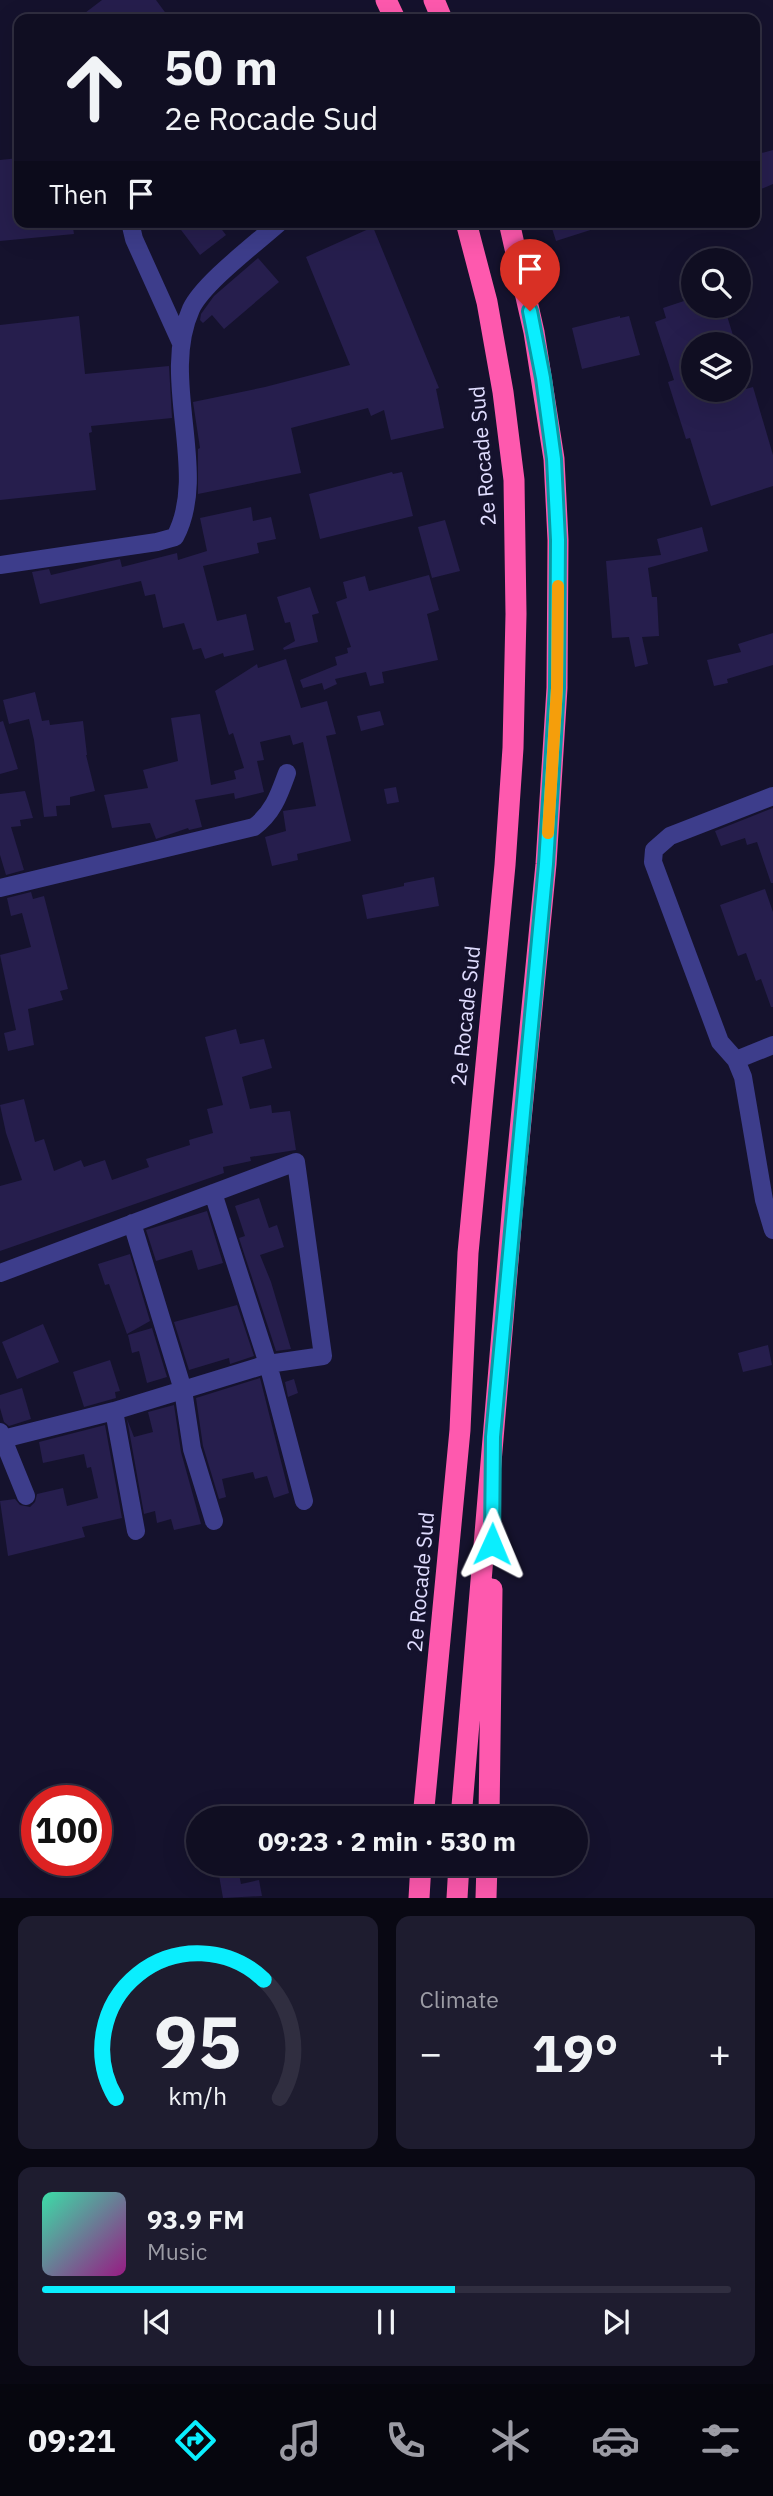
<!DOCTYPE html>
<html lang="en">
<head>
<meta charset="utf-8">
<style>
	:root { --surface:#100e22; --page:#1e1c2f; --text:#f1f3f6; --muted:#9c9ca5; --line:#302e40; --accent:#0aeefe }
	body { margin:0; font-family:"IBM Plex Sans",sans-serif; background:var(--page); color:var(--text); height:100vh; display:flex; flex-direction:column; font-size:26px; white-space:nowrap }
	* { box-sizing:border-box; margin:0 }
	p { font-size:23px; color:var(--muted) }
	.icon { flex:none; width:38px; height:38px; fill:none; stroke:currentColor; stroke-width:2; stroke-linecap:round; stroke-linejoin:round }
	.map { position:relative; height:1898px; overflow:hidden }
	.drawer { display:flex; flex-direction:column; gap:18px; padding:18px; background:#090813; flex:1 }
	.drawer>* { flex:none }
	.top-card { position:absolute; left:14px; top:14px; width:746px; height:214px; border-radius:14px; box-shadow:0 7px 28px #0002,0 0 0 2px var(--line); background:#100e22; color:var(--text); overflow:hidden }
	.tools { position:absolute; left:681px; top:248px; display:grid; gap:14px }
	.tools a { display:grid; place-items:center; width:70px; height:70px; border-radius:50%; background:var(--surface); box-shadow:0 7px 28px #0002,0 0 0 2px var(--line); font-size:35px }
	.speed { position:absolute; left:21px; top:1785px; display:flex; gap:14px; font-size:35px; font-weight:700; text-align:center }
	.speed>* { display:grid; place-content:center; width:91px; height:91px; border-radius:50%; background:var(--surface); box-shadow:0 7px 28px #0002,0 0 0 2px var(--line); line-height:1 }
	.speed .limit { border:10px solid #d22; background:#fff; color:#111 }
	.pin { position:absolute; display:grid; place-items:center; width:60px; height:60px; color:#fff; margin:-72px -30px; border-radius:50% 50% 50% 0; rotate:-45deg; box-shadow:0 0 7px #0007 }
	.pin .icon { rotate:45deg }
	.me { position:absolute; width:77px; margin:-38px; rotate:1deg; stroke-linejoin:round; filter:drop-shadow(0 0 5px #0008) }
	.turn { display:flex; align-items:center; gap:24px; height:147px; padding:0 35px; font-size:32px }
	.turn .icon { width:91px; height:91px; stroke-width:2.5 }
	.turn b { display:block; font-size:49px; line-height:60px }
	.then { display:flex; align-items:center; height:66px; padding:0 35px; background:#0003; gap:14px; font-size:26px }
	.big { font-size:52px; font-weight:700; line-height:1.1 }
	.drawer .widget { flex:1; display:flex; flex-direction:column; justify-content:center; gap:10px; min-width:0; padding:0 24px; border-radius:14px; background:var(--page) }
	.drawer .dial { align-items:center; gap:0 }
	.dial svg { height:182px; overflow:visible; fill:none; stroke:var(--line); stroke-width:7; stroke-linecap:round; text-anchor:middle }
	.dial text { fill:var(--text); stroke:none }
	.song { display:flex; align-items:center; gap:21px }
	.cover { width:84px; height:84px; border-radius:10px; background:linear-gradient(135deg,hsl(160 70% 55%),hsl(310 70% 35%)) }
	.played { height:7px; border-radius:4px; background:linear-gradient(90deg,var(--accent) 60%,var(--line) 60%) }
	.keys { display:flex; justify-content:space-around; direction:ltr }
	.heat { display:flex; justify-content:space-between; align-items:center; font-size:38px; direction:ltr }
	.drawer .tiles { flex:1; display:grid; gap:18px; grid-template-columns:1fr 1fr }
	.widget:last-child { grid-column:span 2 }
	.trip { position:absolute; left:186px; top:1806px; width:402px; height:70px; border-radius:35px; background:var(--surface); box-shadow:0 7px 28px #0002,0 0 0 2px var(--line); font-weight:700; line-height:70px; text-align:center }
	.dock { display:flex; height:112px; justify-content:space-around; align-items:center; background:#06060e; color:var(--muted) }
	.dock .icon { width:49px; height:49px }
	.dock .on { color:var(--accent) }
	.dock b { font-size:32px; color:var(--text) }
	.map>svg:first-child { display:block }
	.building { fill:#261e4d }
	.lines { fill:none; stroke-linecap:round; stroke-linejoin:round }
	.minor { stroke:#3d3d8b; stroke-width:18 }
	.highway { stroke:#fe59ae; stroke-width:21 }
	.route-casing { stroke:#069ba5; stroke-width:18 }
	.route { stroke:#0aeefe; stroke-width:12 }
	.slow { stroke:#f59e0b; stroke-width:12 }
	.labels { text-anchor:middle; stroke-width:7; stroke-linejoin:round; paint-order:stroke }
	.street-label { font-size:21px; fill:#e0ddff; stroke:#15122d }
</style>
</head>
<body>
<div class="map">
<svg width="773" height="1898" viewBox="0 0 773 1898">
	<rect width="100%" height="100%" fill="#15122d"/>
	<path class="building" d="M102 0H156L170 19H77Z
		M773 150V184L754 192V155Z
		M19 158V222H72L74 234 0 241V160Z
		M175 222H216L226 235 200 255Z
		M550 222H606V225L556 241Z
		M373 227 439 388 436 389 444 428 391 440 384 410 371 416 368 408 291 428 301 473 198 494V449L200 448 193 402 265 387 350 365 306 257Z
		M258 258 279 282 224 329 212 315 203 323 200 320 201 314 214 296Z
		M693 298V306H724L736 345H693V390H742L753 387 773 455V486L711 506 690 438 686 439 668 382 674 380 655 322 666 318 663 308Z
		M79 316 85 374 169 366 172 418 91 426 92 432 89 433 96 490 0 500V325Z
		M620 316V318L629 316 640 355 582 369 572 328Z
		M392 472 393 474 402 472 413 516 320 539 309 494Z
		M251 507 253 521 271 517 276 539 257 543 259 553 203 566 217 621 246 614 254 650 224 657 223 653 205 659 201 648 193 650 184 623 163 628 155 594 145 596 141 581 40 604 32 572 49 569 51 575 120 559 122 567 177 553 178 560 207 551 200 518Z
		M445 520 460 571 432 578 418 527Z
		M702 527 708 551 648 568 652 597H657L659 636 642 637 648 664 635 667 629 637 612 638 606 561 661 555 657 539Z
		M429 575 439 610 427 614 438 660 382 672 384 683 370 686 366 672 335 679 337 684 324 690 322 683 303 688 300 680 337 665 335 657 348 653 347 648 351 647 336 602 347 598 343 582 365 576 369 591Z
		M310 587 319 613 312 615 318 642 284 650 283 648 295 641 290 622 285 623 277 597Z
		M773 633V665L727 679 728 683 714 686 707 660 741 652 738 644Z
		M286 659 301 708 327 701 336 734 326 736 351 841 297 854 298 860 272 866 265 837 286 831 283 811 316 806 303 742 293 745 290 735 260 742 264 760 257 761 264 792 235 799 234 793 195 800 202 827 189 830 188 828 156 839 150 823 112 828 104 795 148 788 143 770 178 761 171 718 200 714 211 785 236 779 234 771 244 768 233 733 229 735 215 691 257 664 258 668Z
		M35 692 42 721 49 720 50 725 83 721 87 755H86L95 791 70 797V805L56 806 57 816 44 817 34 740 29 719 9 724 3 700Z
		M380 711 384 725 361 731 357 716Z
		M3 721 18 769 0 774V722Z
		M396 787 399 802 387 804 384 789Z
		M25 791 33 818 20 820 21 826 11 827 24 870 6 875 0 855V794Z
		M773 808V883H771L757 842 747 845 745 838 721 846 715 831Z
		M434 877 439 906 367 919 362 895 404 886V883Z
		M765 889 773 912V1007H771L761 979 756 981 746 953 738 956 720 905Z
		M31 892 33 899 44 896 68 989 60 991 63 1000 28 1009 34 1045 8 1051 4 1033 16 1030 0 955 31 947 22 913 11 916 7 898Z
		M236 1029 240 1044 264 1039 272 1068 242 1077 250 1109 271 1105 272 1113 290 1111 296 1150 250 1157 251 1161 223 1167 224 1173 0 1251V1186L22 1180 6 1133 0 1105 24 1099 35 1142 44 1139 54 1171 81 1160 84 1167 105 1160 112 1180 149 1167 146 1159 190 1145 189 1140 213 1133 207 1109 223 1105 205 1037Z
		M259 1198 269 1228 277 1225 284 1247 260 1255 271 1282 291 1349 276 1351 239 1238 245 1236 235 1206Z
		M207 1211 223 1263 198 1270 192 1250 156 1261 146 1230Z
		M130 1254 150 1321 127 1334 109 1284 105 1285 98 1264Z
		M237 1305 254 1356 230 1364 229 1358 189 1370 174 1322Z
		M43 1324 59 1362 17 1379 2 1342Z
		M152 1328 167 1377 147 1383 139 1351 132 1353 128 1335Z
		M768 1345 772 1365 743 1372 738 1353Z
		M110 1360 120 1391 115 1392 116 1398 84 1407 73 1372Z
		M260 1378 289 1493 274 1498 267 1476 255 1479 253 1472 222 1479 226 1497 219 1499 203 1446 196 1398Z
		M294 1379 298 1393 288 1397 285 1382Z
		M22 1388 31 1419 9 1426 4 1422 0 1408V1395Z
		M174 1405 181 1452 201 1524 174 1530 171 1519 157 1523 155 1511 144 1514 127 1419 134 1437 153 1432 148 1412Z
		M105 1425 122 1518 82 1527 85 1537 8 1556 0 1501 15 1499 20 1505 30 1507 35 1502 37 1494 63 1488 67 1506 98 1498 91 1467 87 1468 84 1454 43 1463 39 1442Z
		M217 1864H237L241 1884 259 1880 262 1896 223 1898Z"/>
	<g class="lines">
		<path class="minor" d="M130 222 134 239 181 343
			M0 565 157 542 175 537C210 472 159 380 191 309 203 283 258 242 280 222
			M773 796 670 836 654 850 653 862 720 1042 736 1060 743 1077 764 1200 773 1230
			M0 888 254 827C273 813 279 795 287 773
			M736 1060 773 1045
			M213 1193 268 1364 304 1501
			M132 1223 183 1390 192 1449 214 1521
			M0 1273 296 1162 323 1356 268 1364 114 1411 3 1439
			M114 1411 136 1531
			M0 1432 26 1496"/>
		<path class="highway" d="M386 0 395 19
			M434 0 442 19
			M423 1818 460 1430 468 1253 505 865 513 748 516 614 514 480 503 392 487 302 466 222
			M461 1818 513 1202 546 864 557 688 558 540 554 459 534 332 509 222
			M489 1818 492 1589
			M419 1898 421 1864
			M457 1898 459 1864
			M486 1898 487 1864"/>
	</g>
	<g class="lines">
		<g class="route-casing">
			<path id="route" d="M492 1544 493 1437 546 864 557 688 558 540 554 459 543 378 530 311"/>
		</g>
		<use href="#route" class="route"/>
		<path class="slow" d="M548 833 557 688 558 586"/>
	</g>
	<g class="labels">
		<g class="street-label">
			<text transform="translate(483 456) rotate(-95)" y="7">2e Rocade Sud</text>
			<text transform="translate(466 1016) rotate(-84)" y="7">2e Rocade Sud</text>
			<text transform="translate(421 1582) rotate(-85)" y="7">2e Rocade Sud</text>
		</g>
	</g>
</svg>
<div class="tools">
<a><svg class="icon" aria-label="search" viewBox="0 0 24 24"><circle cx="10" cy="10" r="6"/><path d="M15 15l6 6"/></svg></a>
<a><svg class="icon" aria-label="layers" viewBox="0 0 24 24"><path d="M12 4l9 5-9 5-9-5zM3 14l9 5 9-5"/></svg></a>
</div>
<div class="speed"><div class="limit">100</div></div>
<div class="pin" style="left:530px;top:311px;background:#d93025"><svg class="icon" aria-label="arrive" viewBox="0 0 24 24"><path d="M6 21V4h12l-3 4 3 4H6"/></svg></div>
<svg class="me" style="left:492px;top:1544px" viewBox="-20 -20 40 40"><path d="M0-17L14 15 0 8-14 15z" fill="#0aeefe" stroke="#fff" stroke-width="4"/></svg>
<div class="trip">09:23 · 2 min · 530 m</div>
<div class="top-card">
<div class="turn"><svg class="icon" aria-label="ahead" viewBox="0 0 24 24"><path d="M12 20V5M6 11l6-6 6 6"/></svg><div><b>50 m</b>2e Rocade Sud</div></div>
<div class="then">Then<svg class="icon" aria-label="arrive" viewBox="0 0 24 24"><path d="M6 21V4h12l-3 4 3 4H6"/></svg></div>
</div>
</div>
<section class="drawer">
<div class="tiles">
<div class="widget dial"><svg viewBox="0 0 100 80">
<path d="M14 69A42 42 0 1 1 86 69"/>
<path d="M14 69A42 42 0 0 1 79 17" stroke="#0aeefe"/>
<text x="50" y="56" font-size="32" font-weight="700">95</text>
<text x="50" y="72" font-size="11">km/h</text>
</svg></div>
<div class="widget"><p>Climate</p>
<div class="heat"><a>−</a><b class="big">19°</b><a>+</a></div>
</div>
<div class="widget">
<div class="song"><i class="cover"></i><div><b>93.9 FM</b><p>Music</p></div></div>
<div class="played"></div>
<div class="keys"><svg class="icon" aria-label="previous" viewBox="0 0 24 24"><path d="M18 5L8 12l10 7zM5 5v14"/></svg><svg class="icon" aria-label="pause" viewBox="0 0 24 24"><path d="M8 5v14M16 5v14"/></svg><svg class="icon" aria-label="next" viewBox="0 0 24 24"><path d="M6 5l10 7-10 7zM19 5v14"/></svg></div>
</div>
</div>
</section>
<nav class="dock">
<b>09:21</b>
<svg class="icon on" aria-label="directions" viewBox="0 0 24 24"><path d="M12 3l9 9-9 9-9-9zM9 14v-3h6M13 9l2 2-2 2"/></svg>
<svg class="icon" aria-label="music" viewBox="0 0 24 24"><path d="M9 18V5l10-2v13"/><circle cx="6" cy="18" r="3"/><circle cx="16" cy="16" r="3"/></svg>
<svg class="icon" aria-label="phone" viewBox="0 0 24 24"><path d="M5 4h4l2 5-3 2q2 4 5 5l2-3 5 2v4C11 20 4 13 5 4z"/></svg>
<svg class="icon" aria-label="climate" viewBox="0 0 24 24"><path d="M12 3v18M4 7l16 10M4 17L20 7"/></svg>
<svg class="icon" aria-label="car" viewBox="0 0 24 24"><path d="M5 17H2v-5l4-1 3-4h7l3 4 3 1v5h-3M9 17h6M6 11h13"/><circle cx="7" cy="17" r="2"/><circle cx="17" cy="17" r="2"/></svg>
<svg class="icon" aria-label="filters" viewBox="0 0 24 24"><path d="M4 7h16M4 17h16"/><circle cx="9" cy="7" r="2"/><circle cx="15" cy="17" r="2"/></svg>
</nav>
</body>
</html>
